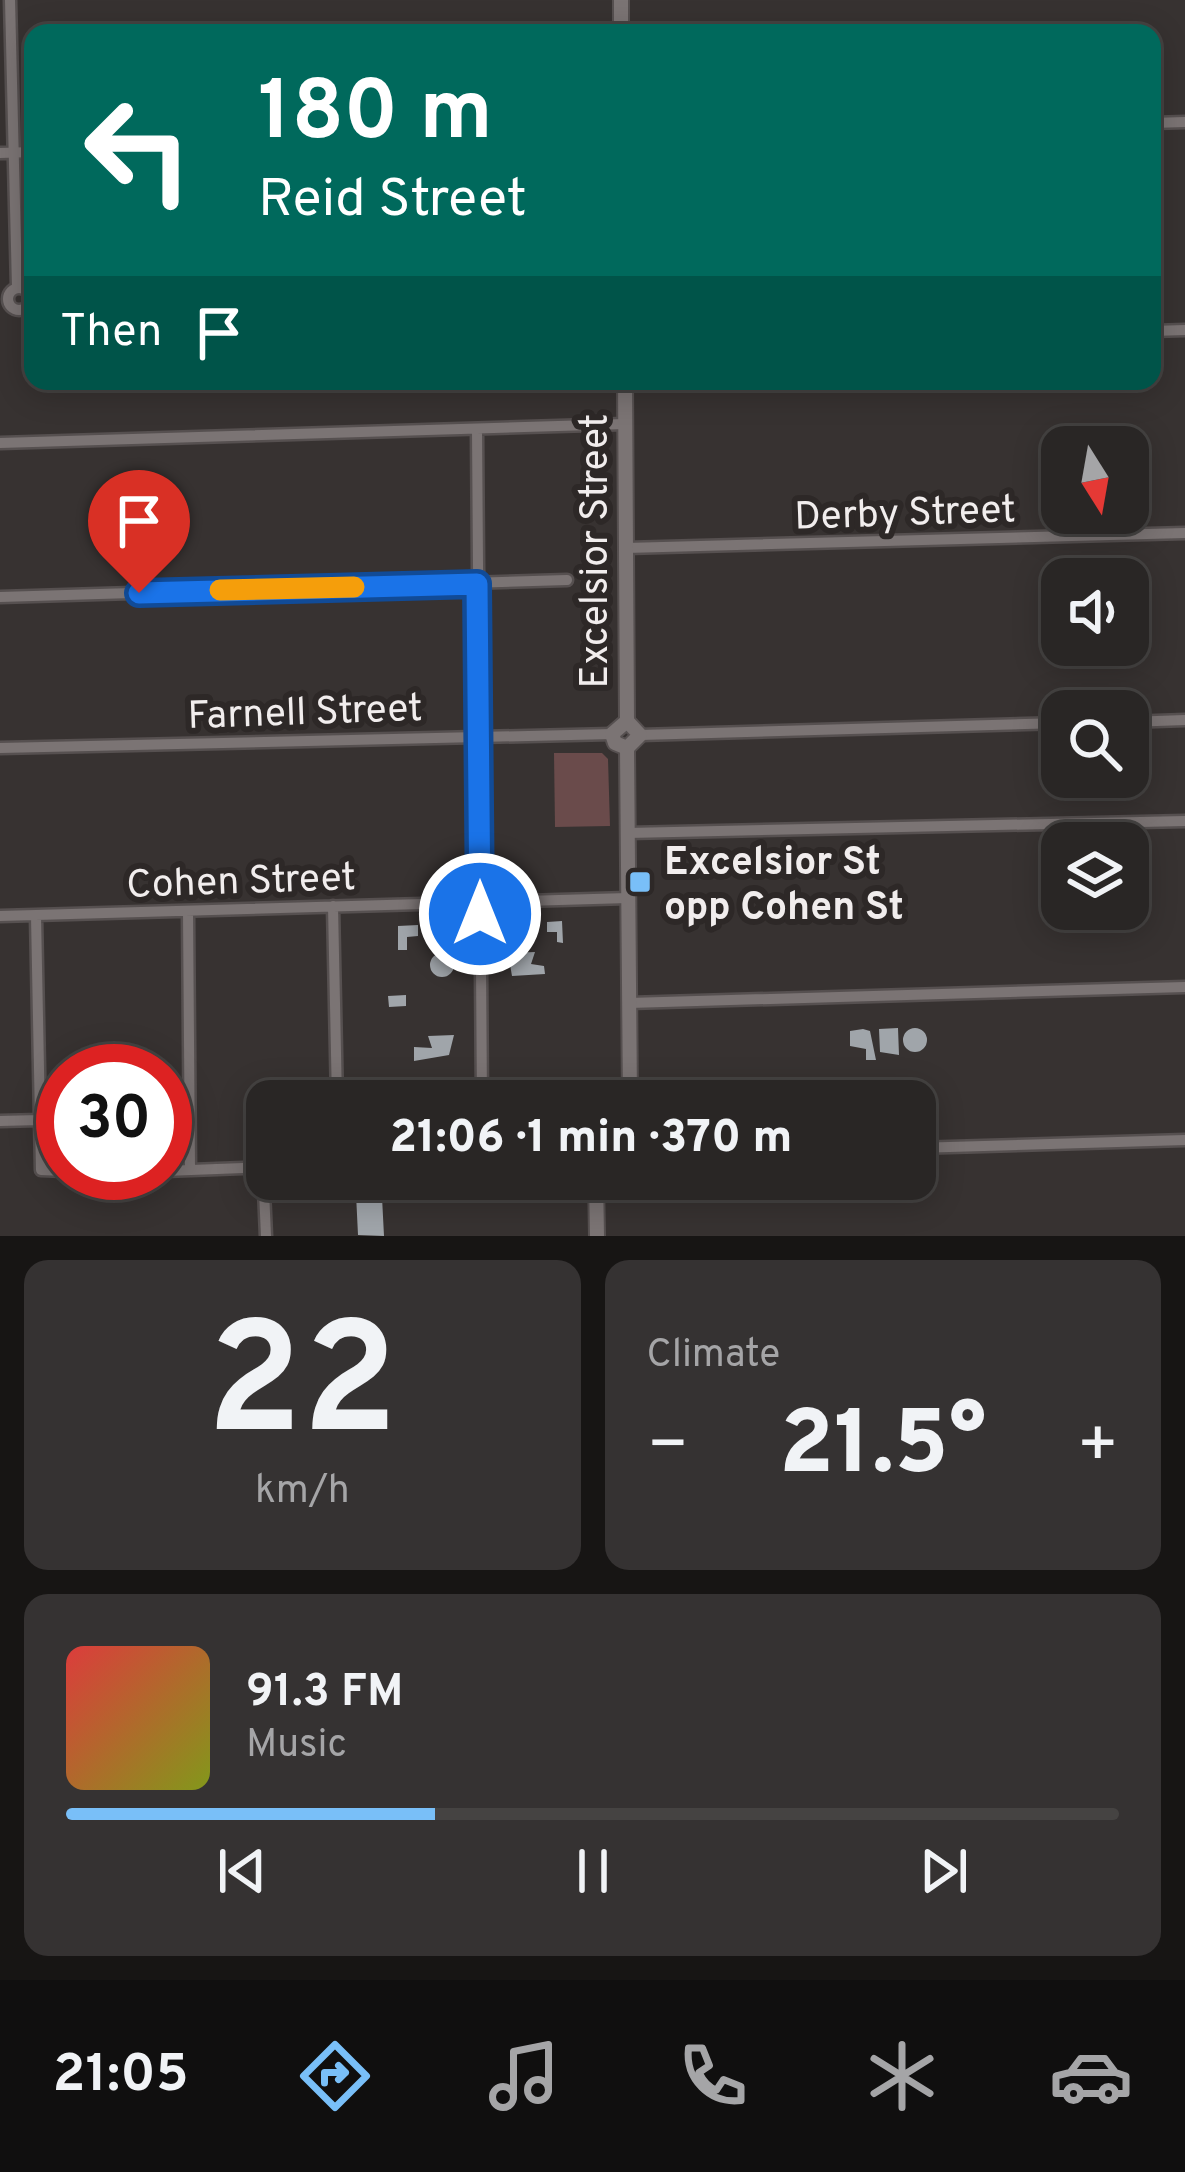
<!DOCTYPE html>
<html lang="en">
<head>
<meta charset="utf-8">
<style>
	:root { --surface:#292625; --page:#353232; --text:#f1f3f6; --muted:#a5a5a7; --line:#454342; --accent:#79bff8 }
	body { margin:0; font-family:Overpass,sans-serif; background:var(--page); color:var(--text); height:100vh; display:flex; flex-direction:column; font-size:45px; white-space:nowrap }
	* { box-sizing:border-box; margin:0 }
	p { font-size:39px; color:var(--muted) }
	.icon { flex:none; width:66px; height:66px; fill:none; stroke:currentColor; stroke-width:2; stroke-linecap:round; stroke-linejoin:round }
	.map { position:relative; height:1236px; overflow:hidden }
	.side { display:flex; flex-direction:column; gap:24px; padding:24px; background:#171514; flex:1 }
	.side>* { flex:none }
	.top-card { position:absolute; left:24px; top:24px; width:1137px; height:366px; border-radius:24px; box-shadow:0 6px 30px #0003,0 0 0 3px var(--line); background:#00695c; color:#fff; overflow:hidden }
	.needle { width:78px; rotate:169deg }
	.fabs { position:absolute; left:1041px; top:426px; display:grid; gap:24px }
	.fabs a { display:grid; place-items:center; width:108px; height:108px; border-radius:24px; background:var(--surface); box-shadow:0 6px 30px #0003,0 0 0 3px var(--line); font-size:60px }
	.speed { position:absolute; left:36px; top:1044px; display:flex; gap:24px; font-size:60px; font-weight:700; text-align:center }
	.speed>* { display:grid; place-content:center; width:156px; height:156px; border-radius:50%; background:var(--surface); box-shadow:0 6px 30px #0003,0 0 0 3px var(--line); line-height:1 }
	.speed .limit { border:18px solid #d22; background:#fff; color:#111 }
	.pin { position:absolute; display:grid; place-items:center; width:102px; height:102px; color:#fff; margin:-123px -51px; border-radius:50% 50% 50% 0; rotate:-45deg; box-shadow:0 0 12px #0007 }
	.pin .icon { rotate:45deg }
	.me { position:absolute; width:132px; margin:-66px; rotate:0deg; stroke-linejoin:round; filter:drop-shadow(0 0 9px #0008) }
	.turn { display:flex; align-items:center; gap:42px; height:252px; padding:0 36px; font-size:54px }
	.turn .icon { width:156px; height:156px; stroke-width:2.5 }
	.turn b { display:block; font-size:84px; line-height:102px }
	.then { display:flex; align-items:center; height:114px; padding:0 36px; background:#0003; gap:24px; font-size:45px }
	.big { font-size:90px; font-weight:800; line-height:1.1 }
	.side .tile { flex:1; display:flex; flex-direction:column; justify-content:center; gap:18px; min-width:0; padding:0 42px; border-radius:24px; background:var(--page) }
	.side .dial { align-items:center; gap:0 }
	.dial b { font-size:156px; line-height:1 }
	.song { display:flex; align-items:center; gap:36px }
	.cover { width:144px; height:144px; border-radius:18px; background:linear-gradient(135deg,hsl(0 70% 55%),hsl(70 70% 35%)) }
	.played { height:12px; border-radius:6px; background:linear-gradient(90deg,var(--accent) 35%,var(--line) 35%) }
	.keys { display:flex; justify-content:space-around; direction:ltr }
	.heat { display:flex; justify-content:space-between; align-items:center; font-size:66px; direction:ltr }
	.side .tiles { flex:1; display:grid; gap:24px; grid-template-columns:1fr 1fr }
	.tile:last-child { grid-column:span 2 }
	.trip { position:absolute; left:246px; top:1080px; width:690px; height:120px; border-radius:24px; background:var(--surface); box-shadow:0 6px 30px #0003,0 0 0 3px var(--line); font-weight:800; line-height:120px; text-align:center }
	.tabs { display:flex; height:192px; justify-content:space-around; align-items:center; background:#100f0f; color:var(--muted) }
	.tabs .icon { width:84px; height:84px }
	.tabs .on { color:var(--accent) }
	.tabs b { font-size:54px; color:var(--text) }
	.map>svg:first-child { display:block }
	.green { fill:#6a4b4b }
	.building { fill:#a0a5aa }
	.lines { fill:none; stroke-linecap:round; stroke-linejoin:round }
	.minor-casing { stroke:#565050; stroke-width:15 }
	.tertiary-casing { stroke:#565050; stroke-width:18 }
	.minor { stroke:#7b7474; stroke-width:10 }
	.tertiary { stroke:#7b7474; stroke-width:14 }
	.route-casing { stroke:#114b97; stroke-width:30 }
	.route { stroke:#1a73e8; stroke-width:21 }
	.slow { stroke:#f59e0b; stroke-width:21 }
	.poi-dot { fill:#79bff8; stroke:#2d2827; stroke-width:4.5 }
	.labels { text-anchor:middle; stroke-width:12; stroke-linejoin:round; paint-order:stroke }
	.street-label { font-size:39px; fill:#f1eded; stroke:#2d2827 }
	.poi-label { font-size:39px; font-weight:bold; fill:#f1eded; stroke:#2d2827; text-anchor:start }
</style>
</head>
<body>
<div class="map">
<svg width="1185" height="1236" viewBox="0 0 1185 1236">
	<rect width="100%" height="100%" fill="#373231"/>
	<path class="green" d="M554 753H602L608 759 610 826 555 827Z"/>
	<path class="building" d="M562 921 563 943 557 942V932H547V922Z
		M418 925V936L407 937V950H398V926Z
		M536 926 532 946 516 947 509 927Z
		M535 952 531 964 544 966 545 974 512 976 508 953Z
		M430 965a12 12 0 1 1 24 0a12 12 0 1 1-24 0Z
		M406 995V1006L389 1007 388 996Z
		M898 1028 899 1055 880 1052 879 1029Z
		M903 1040a12 12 0 1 1 24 0a12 12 0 1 1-24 0Z
		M863 1029 870 1031 876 1060H866V1049L850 1046V1031Z
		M454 1035 449 1055 414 1061V1047L432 1048 428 1036Z
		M724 1078H735L736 1101H724Z
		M752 1084H763L764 1101H752Z
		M710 1085H722V1101H702Z
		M737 1085H749L750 1101H738Z
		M677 1093 687 1094V1101H656L660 1094Z
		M353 1184V1198H342V1185Z
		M375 1193 382 1197 384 1236 358 1235 356 1194Z"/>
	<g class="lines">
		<g class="minor-casing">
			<path id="minor" d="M10 0 17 288
				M1152 123 1185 122
				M0 153 33 152
				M8 299a11 11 0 1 1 22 0a11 11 0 1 1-22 0Z
				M1152 331 1185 330
				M477 430 482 1101
				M0 443 625 424
				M626 548 1185 533
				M0 597 567 580
				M1128 722 1185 720
				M640 735 1062 723
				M0 748 612 734
				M628 833 1185 821
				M333 906 337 1101
				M188 911 190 1170
				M0 916 628 898
				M36 916 41 1170 112 1173
				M629 1003 1185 987
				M0 1121 39 1120
				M915 1148 1185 1140
				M263 1168 266 1236
				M165 1171 267 1167"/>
		</g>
		<g class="tertiary-casing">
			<path id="tertiary" d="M621 0V33
				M625 381 627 721
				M627 748 630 1101
				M627 748 615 743 612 734 627 721
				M627 748 640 735 627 721
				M596 1179 597 1236"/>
		</g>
		<use href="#minor" class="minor"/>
		<use href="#tertiary" class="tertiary"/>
	</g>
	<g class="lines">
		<g class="route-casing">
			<path id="route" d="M139 593 477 584 480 914"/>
		</g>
		<use href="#route" class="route"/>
		<path class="slow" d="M220 590 354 587"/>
	</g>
	<rect class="poi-dot" x="628" y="870" width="24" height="24" rx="6"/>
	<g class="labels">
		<g class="street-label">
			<text transform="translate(905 511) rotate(-2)" y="14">Derby Street</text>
			<text transform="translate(593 551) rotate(-90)" y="14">Excelsior Street</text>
			<text transform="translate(305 710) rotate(-2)" y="14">Farnell Street</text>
			<text transform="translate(241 879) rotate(-2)" y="14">Cohen Street</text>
		</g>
		<g class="poi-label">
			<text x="664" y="874">Excelsior St<tspan x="664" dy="45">opp Cohen St</tspan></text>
		</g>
	</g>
</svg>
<div class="fabs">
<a><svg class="needle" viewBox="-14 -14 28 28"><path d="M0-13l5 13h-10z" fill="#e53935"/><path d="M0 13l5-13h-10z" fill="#a5a5a7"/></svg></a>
<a><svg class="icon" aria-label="sound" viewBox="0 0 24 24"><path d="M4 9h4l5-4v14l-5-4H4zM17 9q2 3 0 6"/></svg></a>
<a><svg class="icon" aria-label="search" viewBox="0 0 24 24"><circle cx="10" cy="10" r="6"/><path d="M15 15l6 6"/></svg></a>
<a><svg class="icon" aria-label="layers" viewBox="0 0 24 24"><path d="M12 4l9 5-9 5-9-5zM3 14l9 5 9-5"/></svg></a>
</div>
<div class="speed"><div class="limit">30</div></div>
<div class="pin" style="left:139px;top:593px;background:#d93025"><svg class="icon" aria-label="arrive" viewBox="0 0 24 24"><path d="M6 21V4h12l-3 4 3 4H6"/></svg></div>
<svg class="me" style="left:480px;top:914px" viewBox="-20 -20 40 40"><circle r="17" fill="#1a73e8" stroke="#fff" stroke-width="3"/><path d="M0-11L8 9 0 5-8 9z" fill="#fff"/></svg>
<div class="trip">21:06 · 1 min · 370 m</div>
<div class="top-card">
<div class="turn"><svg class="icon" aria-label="left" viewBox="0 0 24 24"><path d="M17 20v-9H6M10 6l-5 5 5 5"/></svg><div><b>180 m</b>Reid Street</div></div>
<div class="then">Then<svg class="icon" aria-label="arrive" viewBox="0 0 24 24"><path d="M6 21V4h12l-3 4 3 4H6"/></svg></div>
</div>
</div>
<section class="side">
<div class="tiles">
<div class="tile dial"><b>22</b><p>km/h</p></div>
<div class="tile"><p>Climate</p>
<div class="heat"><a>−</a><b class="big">21.5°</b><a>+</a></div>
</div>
<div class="tile">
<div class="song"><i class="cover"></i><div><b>91.3 FM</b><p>Music</p></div></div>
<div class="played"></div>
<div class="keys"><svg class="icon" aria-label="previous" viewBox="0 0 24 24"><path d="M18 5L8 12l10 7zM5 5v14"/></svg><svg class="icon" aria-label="pause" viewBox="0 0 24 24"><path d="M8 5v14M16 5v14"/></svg><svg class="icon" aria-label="next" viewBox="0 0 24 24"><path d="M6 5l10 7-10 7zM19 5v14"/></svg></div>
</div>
</div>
</section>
<nav class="tabs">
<b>21:05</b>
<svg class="icon on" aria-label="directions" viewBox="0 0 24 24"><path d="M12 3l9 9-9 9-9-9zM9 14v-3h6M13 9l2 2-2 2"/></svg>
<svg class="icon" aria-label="music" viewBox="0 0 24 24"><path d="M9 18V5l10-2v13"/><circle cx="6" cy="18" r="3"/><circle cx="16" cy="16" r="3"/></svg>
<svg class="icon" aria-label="phone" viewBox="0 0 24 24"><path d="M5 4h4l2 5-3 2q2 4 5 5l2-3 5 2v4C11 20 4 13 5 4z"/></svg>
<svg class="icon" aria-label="climate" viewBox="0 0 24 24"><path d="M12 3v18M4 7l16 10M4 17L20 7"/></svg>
<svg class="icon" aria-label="car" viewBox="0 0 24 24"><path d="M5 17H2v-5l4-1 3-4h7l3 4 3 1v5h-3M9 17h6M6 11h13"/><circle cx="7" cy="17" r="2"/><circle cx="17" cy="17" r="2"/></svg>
</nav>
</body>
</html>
